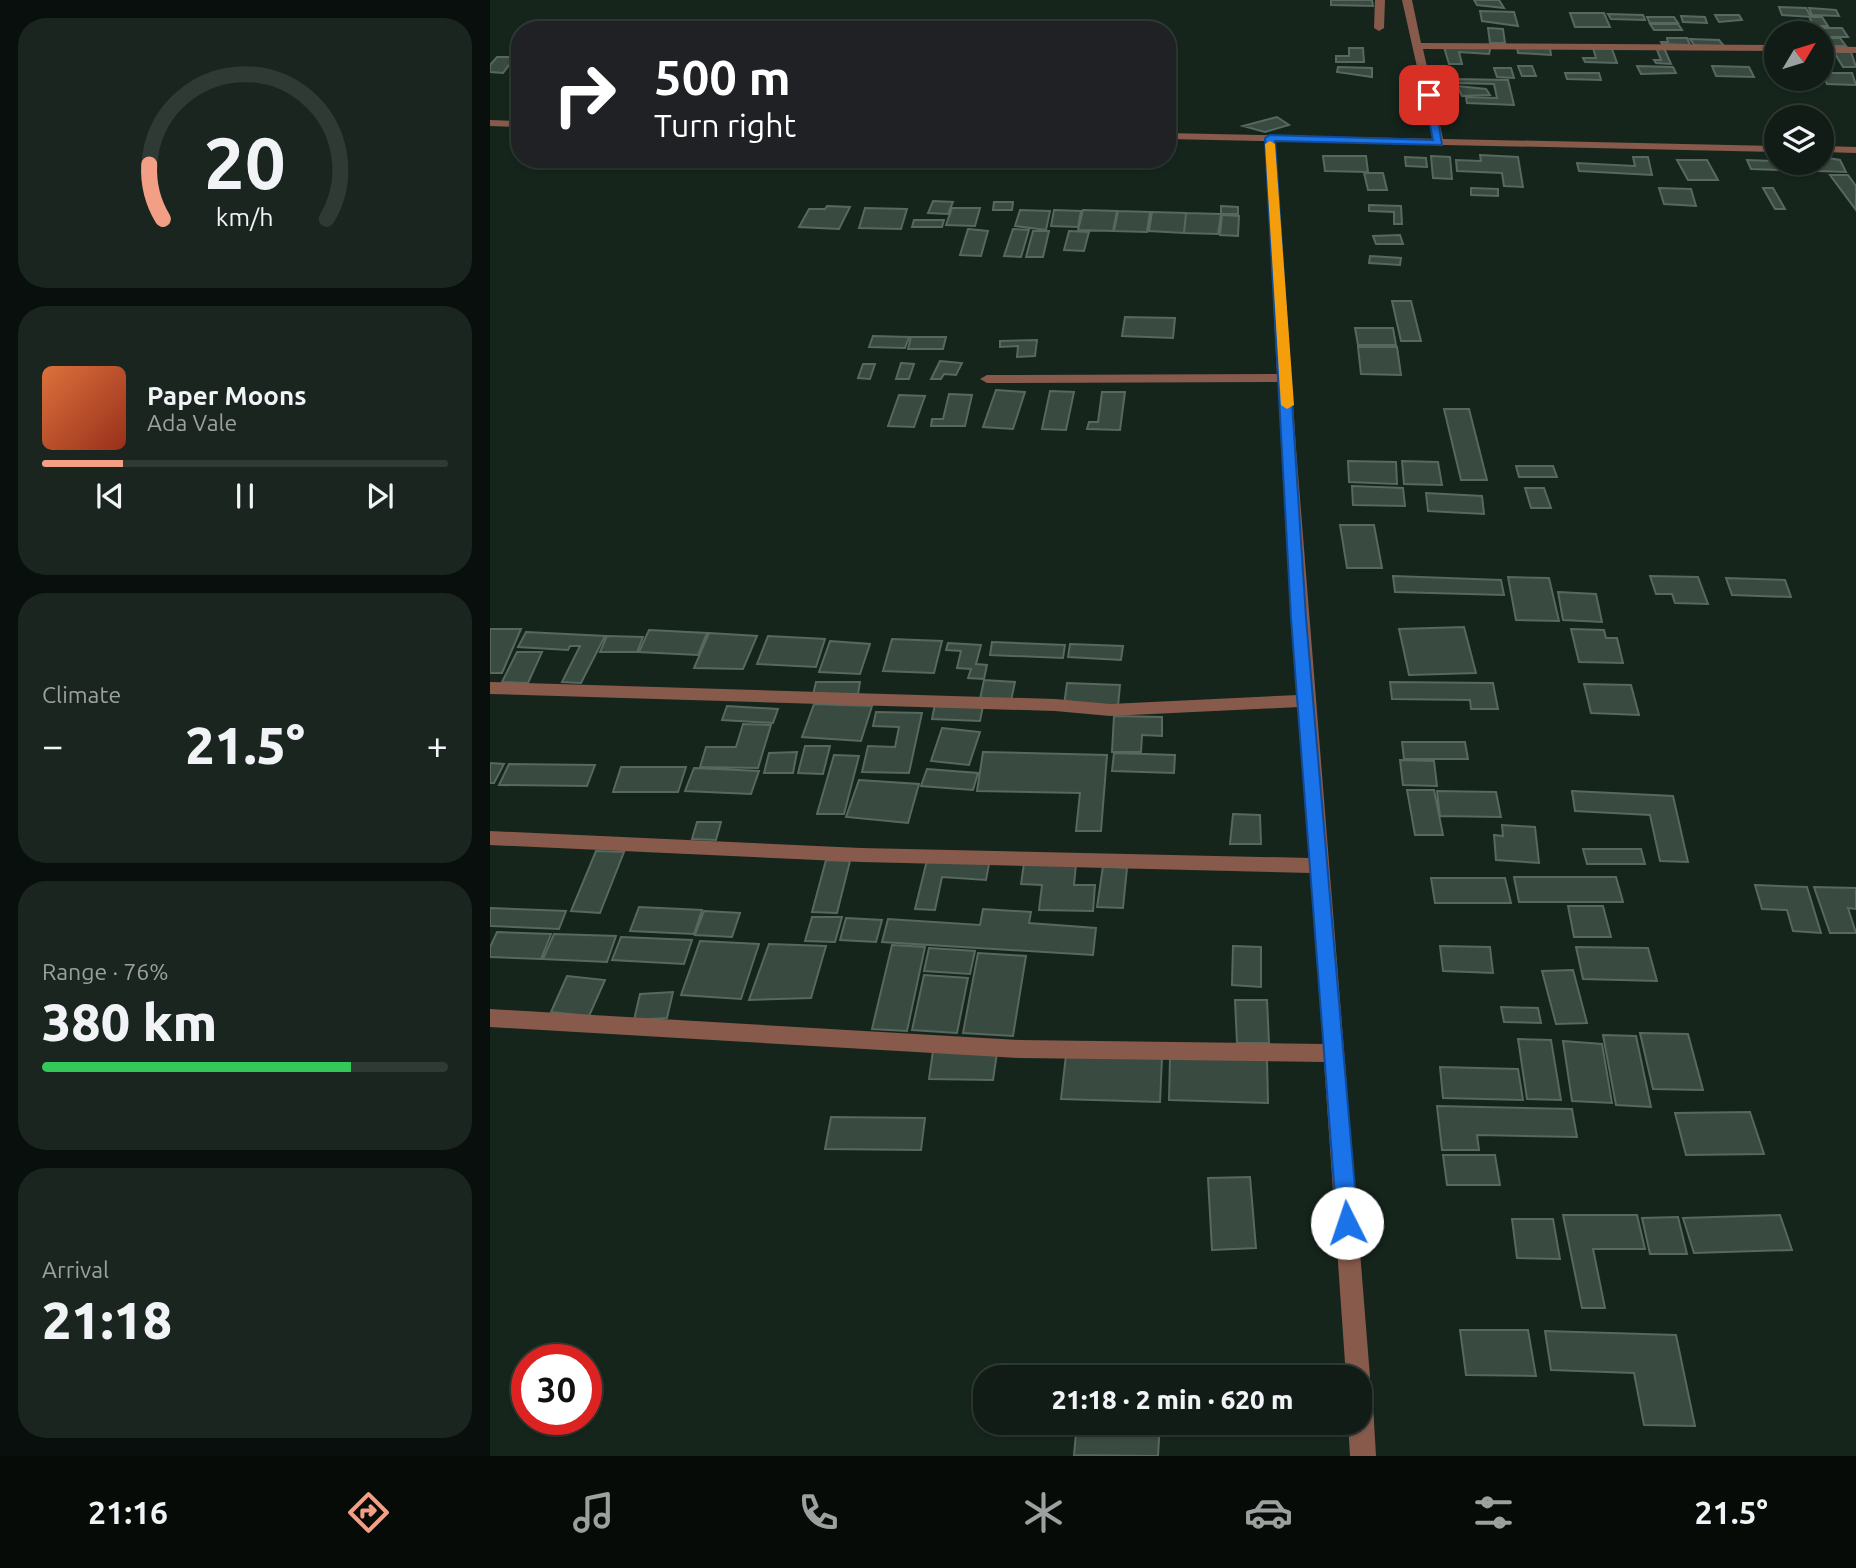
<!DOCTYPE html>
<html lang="en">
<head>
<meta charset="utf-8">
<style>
	:root { --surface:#101c15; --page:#19251e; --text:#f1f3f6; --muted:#9ca1a0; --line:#303a34; --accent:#f39f85 }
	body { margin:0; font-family:Ubuntu,sans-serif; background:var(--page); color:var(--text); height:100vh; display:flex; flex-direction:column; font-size:26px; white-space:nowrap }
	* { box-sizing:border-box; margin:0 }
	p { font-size:23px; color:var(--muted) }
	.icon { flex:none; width:38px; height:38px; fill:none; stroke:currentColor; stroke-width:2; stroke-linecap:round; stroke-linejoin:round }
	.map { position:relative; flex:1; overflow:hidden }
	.sheet { display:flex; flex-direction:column; gap:18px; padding:18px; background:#090f0c; width:490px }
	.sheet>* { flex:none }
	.guide { position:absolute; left:21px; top:21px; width:665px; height:147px; border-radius:28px; box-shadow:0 2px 5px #0004,0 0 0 2px var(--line); background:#202124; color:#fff; overflow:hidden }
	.needle { width:46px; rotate:52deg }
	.controls { position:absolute; left:1274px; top:21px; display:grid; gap:14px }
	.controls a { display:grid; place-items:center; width:70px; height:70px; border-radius:50%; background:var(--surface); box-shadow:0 2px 5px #0004,0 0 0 2px var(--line); font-size:35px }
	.speed { position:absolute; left:21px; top:1344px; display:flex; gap:14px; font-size:35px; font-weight:700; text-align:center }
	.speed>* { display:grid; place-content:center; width:91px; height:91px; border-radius:50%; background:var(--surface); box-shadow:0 2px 5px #0004,0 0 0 2px var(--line); line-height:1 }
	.speed .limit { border:10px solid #d22; background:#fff; color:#111 }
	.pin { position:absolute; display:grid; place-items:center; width:60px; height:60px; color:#fff; margin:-30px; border-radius:14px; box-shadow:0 4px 10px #0006 }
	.me { position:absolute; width:77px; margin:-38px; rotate:356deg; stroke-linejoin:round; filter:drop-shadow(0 0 5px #0008) }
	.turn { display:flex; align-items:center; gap:24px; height:147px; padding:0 28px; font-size:32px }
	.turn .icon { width:91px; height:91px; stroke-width:2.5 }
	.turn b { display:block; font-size:49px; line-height:60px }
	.big { font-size:52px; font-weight:800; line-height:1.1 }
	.sheet .tile { flex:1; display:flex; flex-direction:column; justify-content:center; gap:10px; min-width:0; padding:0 24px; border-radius:28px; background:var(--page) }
	.sheet .dial { align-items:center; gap:0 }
	.dial svg { height:182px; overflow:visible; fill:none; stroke:var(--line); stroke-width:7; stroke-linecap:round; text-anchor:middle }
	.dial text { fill:var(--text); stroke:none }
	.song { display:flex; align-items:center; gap:21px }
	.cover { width:84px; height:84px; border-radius:10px; background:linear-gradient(135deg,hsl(20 70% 55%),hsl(10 70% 35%)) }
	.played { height:7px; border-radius:4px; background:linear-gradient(90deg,var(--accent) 20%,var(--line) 20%) }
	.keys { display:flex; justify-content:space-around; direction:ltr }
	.heat { display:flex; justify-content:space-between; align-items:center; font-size:38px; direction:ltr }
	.charge { height:10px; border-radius:5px; background:linear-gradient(90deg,#34c759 76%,var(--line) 0) }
	.trip { position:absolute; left:483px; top:1365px; width:399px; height:70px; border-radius:28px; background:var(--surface); box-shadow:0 2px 5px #0004,0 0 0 2px var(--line); font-weight:800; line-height:70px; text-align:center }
	.dock { display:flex; height:112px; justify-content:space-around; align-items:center; background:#060b08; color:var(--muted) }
	.dock .icon { width:49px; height:49px }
	.dock .selected { color:var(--accent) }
	.dock b { font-size:32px; color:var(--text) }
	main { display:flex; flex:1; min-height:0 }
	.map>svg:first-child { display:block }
	.building { fill:#394a40; stroke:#57685e; stroke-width:2 }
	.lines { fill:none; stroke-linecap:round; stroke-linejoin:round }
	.minor { fill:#875a4c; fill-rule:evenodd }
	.tertiary { fill:#875a4c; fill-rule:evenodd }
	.route { fill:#1a73e8; stroke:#114b97; stroke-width:2 }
	.slow { fill:#f59e0b }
</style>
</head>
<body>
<main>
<section class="sheet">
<div class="tile dial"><svg viewBox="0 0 100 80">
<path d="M14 69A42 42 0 1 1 86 69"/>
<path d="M14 69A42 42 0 0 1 8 45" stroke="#f39f85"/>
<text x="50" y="56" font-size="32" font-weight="700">20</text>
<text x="50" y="72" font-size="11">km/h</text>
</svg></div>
<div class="tile">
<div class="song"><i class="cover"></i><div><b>Paper Moons</b><p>Ada Vale</p></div></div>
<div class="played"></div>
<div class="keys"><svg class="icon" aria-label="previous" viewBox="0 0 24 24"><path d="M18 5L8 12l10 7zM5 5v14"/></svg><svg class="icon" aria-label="pause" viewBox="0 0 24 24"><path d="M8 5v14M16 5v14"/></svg><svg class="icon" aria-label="next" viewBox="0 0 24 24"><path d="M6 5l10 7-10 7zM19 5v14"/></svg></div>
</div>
<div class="tile"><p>Climate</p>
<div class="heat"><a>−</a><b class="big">21.5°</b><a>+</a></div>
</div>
<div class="tile"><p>Range · 76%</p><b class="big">380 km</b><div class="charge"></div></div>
<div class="tile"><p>Arrival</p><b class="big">21:18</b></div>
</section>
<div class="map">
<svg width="1366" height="1456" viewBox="0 0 1366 1456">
	<rect width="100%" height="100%" fill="#15251c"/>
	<path class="building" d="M841 0H882L883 6 841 5Z
		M984 0H1009L1014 8 987 5Z
		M1289 7 1316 8 1321 17 1292 15Z
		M1319 8 1346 10 1349 16 1322 15Z
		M990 11 1024 12 1028 26 992 21Z
		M1080 13H1114L1120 27H1085Z
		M1118 14 1153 15 1155 20 1121 19Z
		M1225 15H1249L1252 20 1229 22Z
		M1191 16 1215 17 1217 23 1193 22Z
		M1157 17H1184L1188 23H1160Z
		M1319 17H1332L1338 26H1324Z
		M1160 24H1188L1192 30H1164Z
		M998 28 1013 29 1015 43H1000Z
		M1326 28H1352L1358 37H1332Z
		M1177 38H1197L1200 45 1172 44 1171 42H1178Z
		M1332 38H1350L1356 46H1337Z
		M1200 39 1229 40 1234 46 1204 45Z
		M954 47H999L1000 50 999 54 969 52 972 64H959Z
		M1027 47 1060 48 1061 55 1028 53Z
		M859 48H873L874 62H846V56H859Z
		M1103 48 1122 49 1127 63 1095 62 1093 58H1106Z
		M1174 48 1181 64 1166 63 1164 60H1171L1167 50Z
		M1344 52H1361L1366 67H1353Z
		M7 57H25L13 73 0 72V65Z
		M1028 66H1042L1046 76H1032Z
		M1147 66 1183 67 1186 73 1151 74Z
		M1222 66 1259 67 1264 77 1226 76Z
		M848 67 882 68V77L847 72Z
		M1004 68H1021L1024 78 1007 77Z
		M1075 73H1109L1111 80 1077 79Z
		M1332 73H1362L1366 85 1337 84Z
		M963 79 1018 80 1024 105 977 103 976 97 1007 98 1004 84 964 83Z
		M967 86 996 89 1000 95 972 96Z
		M787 117 799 125 775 132 753 126Z
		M990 155 1028 157 1033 187 1014 186 1012 173 967 171 966 160 991 161Z
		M833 156H876L878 172 835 171Z
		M941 156 960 157 962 179 943 178Z
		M915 157 936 158 937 167 916 166Z
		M1143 157H1158L1162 175 1089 171 1087 163 1145 166Z
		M1332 157 1350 160 1356 172 1261 169 1257 160 1283 161 1281 158H1286V163H1332Z
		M1187 160H1217L1228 180H1198Z
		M874 173H893L897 190H878Z
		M1340 175H1358L1366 186V210Z
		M981 188 1008 189V196L981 195Z
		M1169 188 1201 189 1206 206 1174 204Z
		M1273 188H1283L1295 209H1285Z
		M443 201 463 202 458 214 438 213Z
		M504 202H523L522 210H503Z
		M879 205 911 206 912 224H904V212L879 211Z
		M337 206 360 207 349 229 309 227 319 209H335Z
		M731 206 748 207V214H731Z
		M375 208 417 209 411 229 369 228Z
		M462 208H490L485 226 456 225Z
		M530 210 560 211 556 230 525 226Z
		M564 210 591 211 588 227 561 226Z
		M593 210 627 211 623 231 588 230Z
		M628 211 660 212 657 232 624 231Z
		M662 212 696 213 694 233 659 231Z
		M696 213 731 214 728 234 694 233Z
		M732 215 749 216 748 236 730 235Z
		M424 220H454L452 227H422Z
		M478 229 498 231 491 256 470 255Z
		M523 229 539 230 531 257 514 256Z
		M543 231H559L553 257H536Z
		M579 231 599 232 594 251 574 250Z
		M910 235 913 244H886L883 236Z
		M880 256 911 258 910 265 879 263Z
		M902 301H921L931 341H911Z
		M635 317 685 318 683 338 632 336Z
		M865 328H903L906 345H868Z
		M383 336 419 337 415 348 379 347Z
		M421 337H456L453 349H418Z
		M547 340 545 356 527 357 528 346 510 347V341Z
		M868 347H907L911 375 871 374Z
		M450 361 472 363 466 375 454 374 451 379H441Z
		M411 363 424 364 419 379H406Z
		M373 364H385L380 379 368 378Z
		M506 390 535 392 523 429 493 427Z
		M560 391 584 392 576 430 552 429Z
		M612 392H635L630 430 597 429 599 422H608Z
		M459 394 482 395 475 426H441L442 419H453Z
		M409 395 435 396 424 427 398 426Z
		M954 409H979L997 480H971Z
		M858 461 906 462 907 484 859 482Z
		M912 461 948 462 952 485 914 484Z
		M1026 466H1063L1067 477H1029Z
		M862 486 913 488 915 506 863 505Z
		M1035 488H1054L1061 508H1041Z
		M936 493 992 496 994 514 938 511Z
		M850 525H884L892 568H857Z
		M903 576 1011 580 1014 595 905 592Z
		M1160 576 1208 577 1218 604 1185 603 1182 594H1166Z
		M1018 577 1059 578 1069 621 1026 620Z
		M1236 578 1295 580 1301 597 1242 595Z
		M1068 592 1106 594 1112 622 1073 620Z
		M974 627 986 673 919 675 909 629Z
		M0 629H31L12 673H0Z
		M1081 629 1114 630 1116 638H1127L1133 663 1089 662Z
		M159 630 217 633 208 655 149 652Z
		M36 632 115 636 91 683 72 682 90 646H80L78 650 28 647Z
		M219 633 267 636 253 669 204 668Z
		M117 636 153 637 147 652H110Z
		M278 636 335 639 326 667 267 664Z
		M402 639 452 641 444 673 393 671Z
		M340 641 380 644 370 674 329 672Z
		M502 642 575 645 573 658 500 655Z
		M458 643 491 645 486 664 497 665 494 679 478 678 481 669 467 668 471 651 456 650Z
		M580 644 633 646 631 660 578 657Z
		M27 652H52L38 683 12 682Z
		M494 680 525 682 521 701 490 699Z
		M326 682H370L368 694 323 695Z
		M900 682 1003 683 1008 709H981L980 700 902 699Z
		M577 683 630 685 628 706 574 705Z
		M1094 684 1141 685 1149 715 1101 713Z
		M324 704 382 706 371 741 312 737Z
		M445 704 493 706 490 721 442 719Z
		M237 706 288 709 283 723 232 720Z
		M386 712 432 713 419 773 372 772 378 746 405 747 409 727 383 726Z
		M624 716 672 717V736L652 735 651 752H622Z
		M253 724 281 725 268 768 210 767 216 747H246Z
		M452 728 490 732 479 765 441 761Z
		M912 742H975L978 759H914Z
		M315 746H340L333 774 308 773Z
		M307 752 303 773H274L279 753Z
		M493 752 617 755 611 831H586L590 793 487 791Z
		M624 753 685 755 684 773 622 771Z
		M344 755 369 756 354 814H327Z
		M910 760 944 761 947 786 913 785Z
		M0 763 14 764 4 783H0Z
		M19 764 105 765 97 786 9 785Z
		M131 767H196L188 792H123Z
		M204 768 269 771 261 794 195 791Z
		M437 769 488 773 483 790 431 786Z
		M369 780 429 784 418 823 356 817Z
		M917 790H944L953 835H925Z
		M947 791 1006 792 1011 817 950 816Z
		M1082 791 1183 796 1198 862 1170 861 1160 815 1085 811Z
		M743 814 770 815 771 844H740Z
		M207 822H231L226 840 202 839Z
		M1012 825 1045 827 1049 863 1006 860 1004 835 1013 836Z
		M1093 849H1151L1155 864H1097Z
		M106 851 134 852 110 913 81 911Z
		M336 860 360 861 347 913 322 912Z
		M437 860 499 864 496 880 452 877 445 910 425 909Z
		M534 863 586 864 584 885H605L603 911 549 910 552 885 531 884Z
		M613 866 637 868 633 908 607 907Z
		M1024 877H1126L1133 902H1029Z
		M941 878H1015L1021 903H945Z
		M1265 885 1317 887 1331 933 1303 931 1297 910 1272 909Z
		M1324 887 1366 888V909L1358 908 1366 933H1340Z
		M1078 906H1113L1121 937H1084Z
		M149 907 212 910 204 934 140 931Z
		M0 908 76 911 69 929 0 926Z
		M493 909 541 912 539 923 606 928 603 955 392 942 398 919 490 925Z
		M214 911 250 913 242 937 205 935Z
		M322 917H352L345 942 315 941Z
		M356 918 392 920 386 942 350 940Z
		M7 932 61 934 51 959 0 957V947Z
		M64 934 126 936 117 962 53 959Z
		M131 937 202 940 194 964 122 960Z
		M210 941 269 944 251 999 191 995Z
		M279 944 336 946 321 998 259 1000Z
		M402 945 435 947 417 1031 382 1029Z
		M743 946 771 947V987L742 985Z
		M950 946 1000 947 1003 973 953 971Z
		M1086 947 1158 948 1167 981 1093 979Z
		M439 948 485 951 480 974 434 971Z
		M488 953 536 956 523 1036 473 1033Z
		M1083 970 1097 1023 1066 1024 1052 971Z
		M434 975 478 978 467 1033 422 1030Z
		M77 976 115 980 99 1016 61 1012Z
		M183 992 177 1018 144 1020 150 994Z
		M745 1000H777L779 1043H747Z
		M1011 1007 1048 1008 1051 1023 1014 1022Z
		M1150 1033 1198 1034 1213 1090 1163 1089Z
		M1113 1035 1146 1036 1161 1107 1126 1105Z
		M1028 1039 1061 1040 1071 1100 1037 1099Z
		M1073 1041 1112 1044 1122 1103 1082 1101Z
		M443 1051 507 1053 503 1080 439 1079Z
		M576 1055 672 1058 670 1102 571 1099Z
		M680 1057 777 1059 778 1103 679 1100Z
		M950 1067 1028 1069 1033 1100 953 1098Z
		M947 1106 1082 1109 1087 1137 987 1135 989 1150H952Z
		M1260 1112 1274 1154 1196 1155 1185 1113Z
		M341 1117 435 1118 431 1150 335 1149Z
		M953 1155H1005L1010 1185H957Z
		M760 1177 766 1248 722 1250 718 1178Z
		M1073 1215H1147L1155 1249H1103L1115 1308H1092Z
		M1290 1215 1302 1250 1204 1253 1193 1218Z
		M1188 1217 1197 1254H1160L1152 1218Z
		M1022 1219H1063L1070 1259 1027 1258Z
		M970 1330H1038L1046 1376 976 1375Z
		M1055 1331 1186 1335 1205 1426 1154 1425 1144 1373 1061 1370Z
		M587 1423H670L668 1456 584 1455Z"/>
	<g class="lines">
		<path class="minor" d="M885 0H895L894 28 889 31 884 28Z
			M912 0H922L931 43 1286 45V51L933 49 954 143 949 146 944 143Z
			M1332 46 1366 47V53L1332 52Z
			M780 135 785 138 806 448 880 1377 877 1386 870 1389V1377H856L834 1062 530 1058 0 1027V1009L530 1040 833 1044 821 873 371 862 0 845V831L371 848 820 858 809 707 620 716 565 711 0 694V682L565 699 620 704 808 695 788 382 497 383 490 379 497 375 787 374 775 138Z
			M870 1392 879 1396 883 1405 886 1456H860L858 1423H870Z"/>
		<path class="tertiary" d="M0 120 30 121V127L0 126Z
			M677 133 1286 146V152L677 139Z
			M1332 146 1366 147V153L1332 152Z"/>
	</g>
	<path class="route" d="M939 92 944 95 952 145 785 141 816 618 868 1223 865 1230 857 1232 850 1230 847 1223 801 618 775 138 780 135 943 140 934 95Z"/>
	<path class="slow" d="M780 141 785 144 804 405 797 409 791 405 775 144Z"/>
</svg>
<div class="controls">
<a><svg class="needle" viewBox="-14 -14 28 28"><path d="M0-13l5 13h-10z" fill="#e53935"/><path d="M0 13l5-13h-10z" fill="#9ca1a0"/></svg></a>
<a><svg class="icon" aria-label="layers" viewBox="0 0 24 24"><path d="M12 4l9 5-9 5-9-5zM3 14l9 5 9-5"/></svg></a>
</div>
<div class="speed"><div class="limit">30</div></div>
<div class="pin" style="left:939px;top:95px;background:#d93025"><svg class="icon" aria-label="arrive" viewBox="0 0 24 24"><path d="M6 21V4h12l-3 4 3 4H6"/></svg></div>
<svg class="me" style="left:857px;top:1223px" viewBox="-20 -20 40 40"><circle r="19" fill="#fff"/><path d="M0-13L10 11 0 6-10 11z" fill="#1a73e8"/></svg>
<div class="trip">21:18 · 2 min · 620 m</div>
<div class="guide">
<div class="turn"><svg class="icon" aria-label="right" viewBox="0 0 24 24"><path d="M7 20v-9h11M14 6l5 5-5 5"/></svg><div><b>500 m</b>Turn right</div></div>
</div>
</div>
</main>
<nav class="dock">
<b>21:16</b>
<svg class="icon selected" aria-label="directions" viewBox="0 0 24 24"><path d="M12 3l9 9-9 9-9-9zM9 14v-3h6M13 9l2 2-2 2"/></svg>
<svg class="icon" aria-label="music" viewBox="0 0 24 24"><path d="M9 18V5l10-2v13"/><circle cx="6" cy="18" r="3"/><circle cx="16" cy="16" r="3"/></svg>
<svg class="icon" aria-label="phone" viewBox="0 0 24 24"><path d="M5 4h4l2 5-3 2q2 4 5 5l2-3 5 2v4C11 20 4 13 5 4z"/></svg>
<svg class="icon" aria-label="climate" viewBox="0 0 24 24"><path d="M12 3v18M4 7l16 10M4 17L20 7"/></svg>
<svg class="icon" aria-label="car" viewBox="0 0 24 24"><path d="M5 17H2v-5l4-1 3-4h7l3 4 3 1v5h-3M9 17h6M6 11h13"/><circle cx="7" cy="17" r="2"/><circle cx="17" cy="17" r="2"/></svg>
<svg class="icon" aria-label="filters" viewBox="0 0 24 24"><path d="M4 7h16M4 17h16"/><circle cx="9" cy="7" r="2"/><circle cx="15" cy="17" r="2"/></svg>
<b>21.5°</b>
</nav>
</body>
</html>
